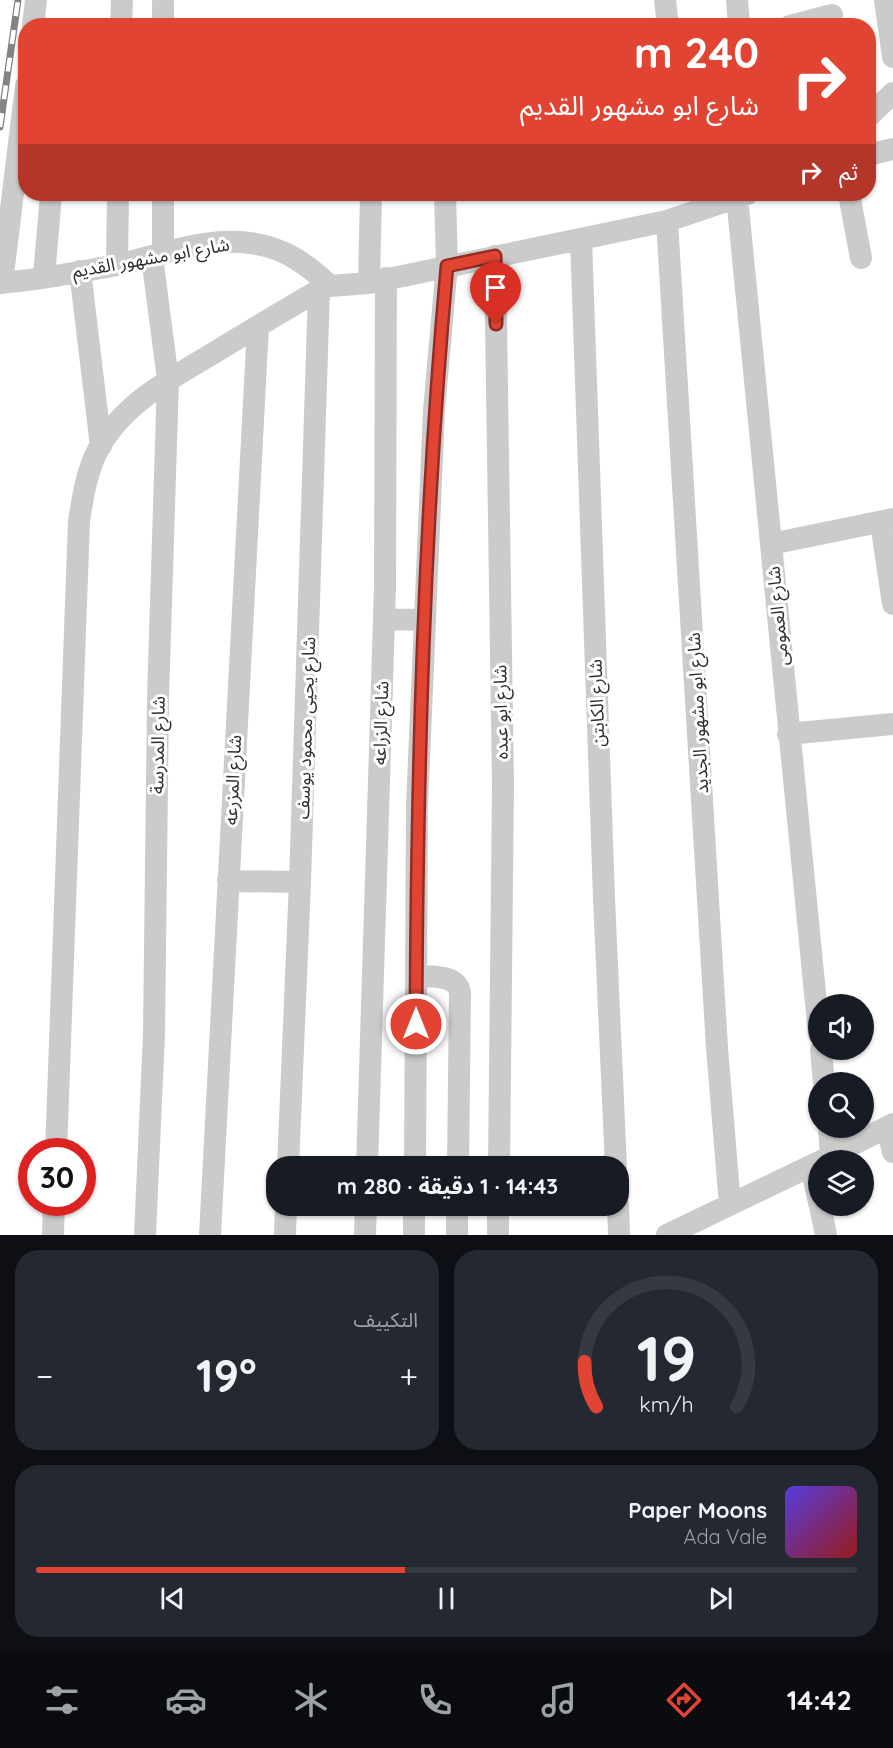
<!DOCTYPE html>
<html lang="ar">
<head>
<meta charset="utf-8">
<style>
	:root { --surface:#171b24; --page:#242831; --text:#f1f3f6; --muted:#9ea1a6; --line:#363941; --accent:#e24434 }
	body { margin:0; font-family:Quicksand,"Noto Sans Arabic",sans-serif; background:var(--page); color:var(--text); direction:rtl; height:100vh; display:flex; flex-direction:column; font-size:22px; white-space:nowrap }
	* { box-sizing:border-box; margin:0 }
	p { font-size:20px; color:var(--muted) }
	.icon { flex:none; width:33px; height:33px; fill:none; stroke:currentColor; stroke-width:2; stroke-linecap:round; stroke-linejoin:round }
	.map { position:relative; height:1235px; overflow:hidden; direction:ltr }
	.drawer { display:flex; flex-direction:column; gap:15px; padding:15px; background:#0d0f14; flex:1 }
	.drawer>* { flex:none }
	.hud { position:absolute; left:18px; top:18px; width:858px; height:183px; border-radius:24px; box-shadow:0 2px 4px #0004; direction:rtl; background:#e24434; color:#fff; overflow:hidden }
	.controls { position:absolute; left:808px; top:994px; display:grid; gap:12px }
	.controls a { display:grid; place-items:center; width:66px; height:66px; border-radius:50%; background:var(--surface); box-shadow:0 2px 4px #0004; font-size:30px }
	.speed { position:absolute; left:18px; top:1138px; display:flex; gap:12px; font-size:30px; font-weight:700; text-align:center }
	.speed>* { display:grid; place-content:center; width:78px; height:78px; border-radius:50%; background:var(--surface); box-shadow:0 2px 4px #0004; line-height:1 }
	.speed .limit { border:9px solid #d22; background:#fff; color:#111 }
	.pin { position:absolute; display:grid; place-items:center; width:51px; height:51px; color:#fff; margin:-62px -26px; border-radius:50% 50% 50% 0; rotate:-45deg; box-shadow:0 0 6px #0007 }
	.pin .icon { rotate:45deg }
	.me { position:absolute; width:66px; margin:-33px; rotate:0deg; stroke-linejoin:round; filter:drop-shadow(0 0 4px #0008) }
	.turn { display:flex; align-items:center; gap:21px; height:126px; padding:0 18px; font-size:27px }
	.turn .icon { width:78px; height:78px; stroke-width:2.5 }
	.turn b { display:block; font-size:42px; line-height:51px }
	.then { display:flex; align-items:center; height:57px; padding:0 18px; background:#0003; gap:12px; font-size:22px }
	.big { font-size:45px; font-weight:700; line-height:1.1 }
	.drawer .tile { flex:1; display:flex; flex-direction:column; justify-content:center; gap:9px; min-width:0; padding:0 21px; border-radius:24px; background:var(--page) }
	.drawer .dial { align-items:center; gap:0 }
	.dial svg { height:156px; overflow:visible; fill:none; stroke:var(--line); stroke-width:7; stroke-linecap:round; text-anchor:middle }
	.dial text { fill:var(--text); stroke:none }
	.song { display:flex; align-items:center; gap:18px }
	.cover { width:72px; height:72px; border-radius:9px; background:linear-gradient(135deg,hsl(250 70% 55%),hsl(0 70% 35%)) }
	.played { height:6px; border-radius:3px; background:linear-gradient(90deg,var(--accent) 45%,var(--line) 45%) }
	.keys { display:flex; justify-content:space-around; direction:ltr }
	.heat { display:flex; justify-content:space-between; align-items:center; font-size:33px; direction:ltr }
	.drawer .tiles { flex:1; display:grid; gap:15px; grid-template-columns:1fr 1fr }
	.tile:last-child { grid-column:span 2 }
	.trip { position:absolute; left:266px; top:1156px; width:363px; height:60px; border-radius:24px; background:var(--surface); box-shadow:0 2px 4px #0004; font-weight:700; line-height:60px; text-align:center; direction:rtl }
	.tab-bar { display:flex; height:96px; justify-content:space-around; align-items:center; background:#090b0e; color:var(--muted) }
	.tab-bar .icon { width:42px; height:42px }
	.tab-bar .selected { color:var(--accent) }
	.tab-bar b { font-size:27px; color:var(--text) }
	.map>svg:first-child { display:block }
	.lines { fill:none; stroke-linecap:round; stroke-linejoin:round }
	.minor { stroke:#cbcbcb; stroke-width:22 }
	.rail-casing { stroke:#838383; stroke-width:7 }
	.rail { stroke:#fff; stroke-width:4.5; stroke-dasharray:14; stroke-linecap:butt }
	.route-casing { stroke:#932c22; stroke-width:15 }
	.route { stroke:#e24434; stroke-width:10 }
	.labels { text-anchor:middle; stroke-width:6; stroke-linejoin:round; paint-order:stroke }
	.street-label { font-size:18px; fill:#2e2e2e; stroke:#fff }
</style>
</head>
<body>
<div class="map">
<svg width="893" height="1235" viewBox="0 0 893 1235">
	<rect width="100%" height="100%" fill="#fff"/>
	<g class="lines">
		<path class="minor" d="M665 0 668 26
			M737 0 739 26
			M885 0 893 57
			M33 26 36 0
			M121 26 122 0
			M163 26V3
			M790 26 832 15
			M868 117 893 93
			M868 155 893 149
			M849 194 861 258
			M737 197 819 1034
			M667 221 717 1048 730 1205
			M581 239 604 898 616 1167
			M163 254V194
			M495 256 503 785 499 1167
			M117 265 118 194
			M80 271 101 446
			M44 277 51 194
			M0 283C39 280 79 272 117 265 162 255 210 235 256 244 286 249 308 265 330 286L369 283 667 221 747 194
			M2 283 26 86
			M369 283 371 194
			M881 523 893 604
			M771 544 893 519
			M384 619 424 620
			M788 734 893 724
			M228 881 300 882
			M416 976C431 977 456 974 460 992L458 1167
			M821 1050 824 1083
			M887 1127 893 1152
			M829 1128 831 1156
			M56 1152 79 521C83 495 87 469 100 446 125 402 175 376 217 351 251 330 285 310 319 290L330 286
			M821 1161 893 1124
			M811 1166 819 1203
			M288 1167 300 882 319 290
			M367 1167 385 587 386 278
			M415 1167 417 806 434 410 447 265 445 194
			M618 1204 619 1235
			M820 1206 826 1235
			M53 1235 54 1203
			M145 1235 154 1034 158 699 168 380 152 257
			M210 1235 258 326
			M285 1235 286 1206
			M365 1235 366 1206
			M414 1235V1206
			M457 1235V1206
			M498 1235V1206
			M667 1235 819 1162"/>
		<g class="rail-casing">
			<path id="rail" d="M0 127 18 0"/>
		</g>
		<use href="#rail" class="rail"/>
	</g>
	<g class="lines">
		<g class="route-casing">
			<path id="route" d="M416 1024C417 771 424 518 447 266L495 256 496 324"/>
		</g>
		<use href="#route" class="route"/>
	</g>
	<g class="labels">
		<g class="street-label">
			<text transform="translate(151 258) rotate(-10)" y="6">شارع ابو مشهور القديم</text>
			<text transform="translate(778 616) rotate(-95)" y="6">شارع العمومى</text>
			<text transform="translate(597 703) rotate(-92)" y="6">شارع الكابتن</text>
			<text transform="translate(501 712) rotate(-91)" y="6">شارع ابو عبده</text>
			<text transform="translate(698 713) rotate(-93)" y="6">شارع ابو مشهور الجديد</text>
			<text transform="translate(381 723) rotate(-88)" y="6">شارع الزراعه</text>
			<text transform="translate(306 728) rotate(-88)" y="6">شارع يحيى محمود يوسف</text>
			<text transform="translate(158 745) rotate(-89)" y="6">شارع المدرسة</text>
			<text transform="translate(233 780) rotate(-87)" y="6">شارع المزرعه</text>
		</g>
	</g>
</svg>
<div class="controls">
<a><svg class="icon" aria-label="sound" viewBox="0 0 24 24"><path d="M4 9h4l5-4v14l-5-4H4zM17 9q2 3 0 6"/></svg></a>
<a><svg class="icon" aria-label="search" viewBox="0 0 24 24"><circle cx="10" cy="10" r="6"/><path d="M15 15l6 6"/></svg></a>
<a><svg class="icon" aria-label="layers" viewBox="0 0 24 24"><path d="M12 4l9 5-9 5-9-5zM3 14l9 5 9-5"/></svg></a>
</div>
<div class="speed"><div class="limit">30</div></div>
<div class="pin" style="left:496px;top:324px;background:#d93025"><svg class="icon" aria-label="arrive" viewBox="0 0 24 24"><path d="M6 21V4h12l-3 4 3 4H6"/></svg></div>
<svg class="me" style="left:416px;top:1024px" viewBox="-20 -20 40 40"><circle r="17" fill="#e24434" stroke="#fff" stroke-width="3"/><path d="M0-11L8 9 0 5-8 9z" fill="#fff"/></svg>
<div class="trip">14:43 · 1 دقيقة · 280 m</div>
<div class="hud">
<div class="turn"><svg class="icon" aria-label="right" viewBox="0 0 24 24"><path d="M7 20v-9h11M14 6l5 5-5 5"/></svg><div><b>240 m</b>شارع ابو مشهور القديم</div></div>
<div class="then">ثم<svg class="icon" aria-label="right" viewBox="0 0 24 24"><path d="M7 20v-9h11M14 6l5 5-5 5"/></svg></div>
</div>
</div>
<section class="drawer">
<div class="tiles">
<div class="tile dial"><svg viewBox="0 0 100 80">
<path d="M14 69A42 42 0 1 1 86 69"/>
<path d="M14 69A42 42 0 0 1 8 46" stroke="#e24434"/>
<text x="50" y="56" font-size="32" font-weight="700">19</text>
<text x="50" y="72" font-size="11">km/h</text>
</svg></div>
<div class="tile"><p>التكييف</p>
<div class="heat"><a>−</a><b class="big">19°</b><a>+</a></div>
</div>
<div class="tile">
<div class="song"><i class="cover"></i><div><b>Paper Moons</b><p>Ada Vale</p></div></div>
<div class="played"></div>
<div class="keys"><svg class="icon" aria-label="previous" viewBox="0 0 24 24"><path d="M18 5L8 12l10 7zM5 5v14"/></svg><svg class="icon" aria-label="pause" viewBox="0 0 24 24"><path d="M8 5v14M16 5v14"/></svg><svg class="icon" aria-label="next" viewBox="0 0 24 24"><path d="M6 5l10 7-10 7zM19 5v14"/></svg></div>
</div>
</div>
</section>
<nav class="tab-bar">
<b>14:42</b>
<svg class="icon selected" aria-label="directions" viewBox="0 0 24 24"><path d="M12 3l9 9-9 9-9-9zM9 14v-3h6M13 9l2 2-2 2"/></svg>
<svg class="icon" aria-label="music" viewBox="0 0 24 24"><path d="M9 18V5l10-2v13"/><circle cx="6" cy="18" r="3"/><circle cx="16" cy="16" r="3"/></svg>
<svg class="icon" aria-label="phone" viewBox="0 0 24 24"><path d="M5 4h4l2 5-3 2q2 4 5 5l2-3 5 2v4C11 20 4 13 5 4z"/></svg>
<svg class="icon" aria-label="climate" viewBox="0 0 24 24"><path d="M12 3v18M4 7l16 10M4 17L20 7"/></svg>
<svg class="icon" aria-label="car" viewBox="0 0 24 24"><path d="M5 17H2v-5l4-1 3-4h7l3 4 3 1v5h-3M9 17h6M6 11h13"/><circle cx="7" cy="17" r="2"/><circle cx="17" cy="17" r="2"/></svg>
<svg class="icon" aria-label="filters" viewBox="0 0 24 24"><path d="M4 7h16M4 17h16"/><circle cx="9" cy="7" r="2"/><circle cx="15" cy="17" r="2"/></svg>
</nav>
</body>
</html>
